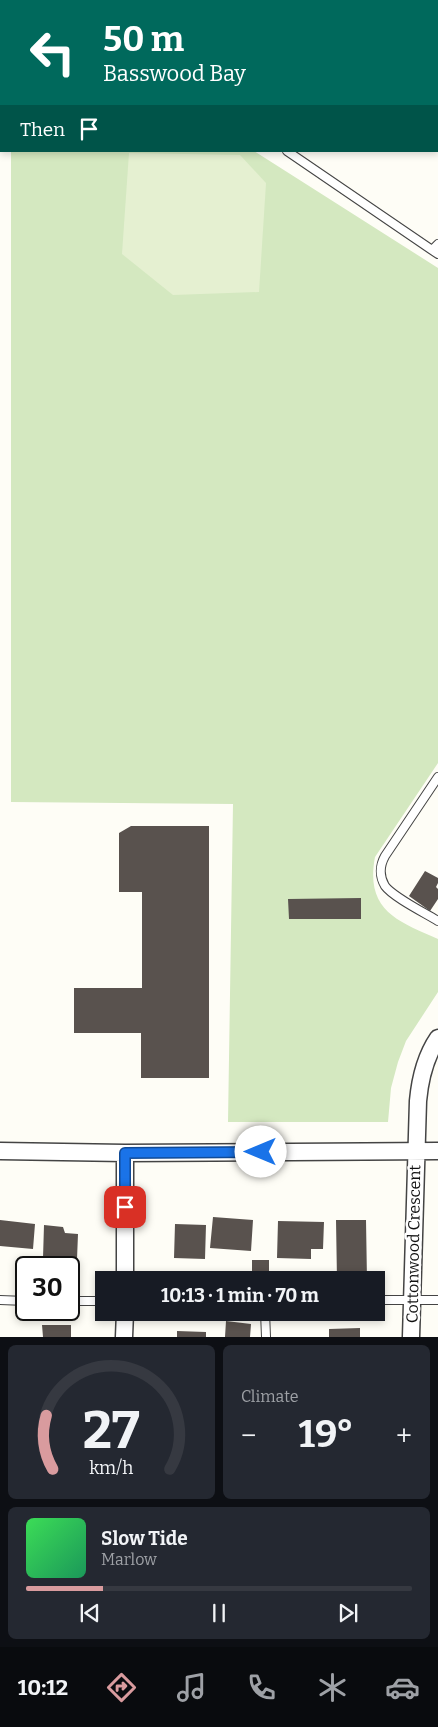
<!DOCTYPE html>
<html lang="en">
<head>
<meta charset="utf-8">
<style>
	:root { --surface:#171b24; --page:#242831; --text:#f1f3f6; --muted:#9ea1a6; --line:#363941; --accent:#d99b9e }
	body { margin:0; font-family:Bitter,serif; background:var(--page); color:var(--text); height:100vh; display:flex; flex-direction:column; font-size:19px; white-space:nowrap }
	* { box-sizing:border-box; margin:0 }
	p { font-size:16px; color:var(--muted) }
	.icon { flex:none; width:28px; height:28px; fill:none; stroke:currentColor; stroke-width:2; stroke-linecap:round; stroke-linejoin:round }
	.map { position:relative; height:1337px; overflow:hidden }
	.sheet { display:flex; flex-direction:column; gap:8px; padding:8px; background:#0d0f14; flex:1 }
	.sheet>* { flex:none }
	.guide { position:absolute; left:0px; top:0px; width:439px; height:152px; box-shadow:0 2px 8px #0003; background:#00695c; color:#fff; overflow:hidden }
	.speed { position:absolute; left:15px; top:1256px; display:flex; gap:10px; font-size:25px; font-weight:700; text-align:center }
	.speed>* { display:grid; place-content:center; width:65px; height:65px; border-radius:50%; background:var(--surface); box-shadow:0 2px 8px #0003; line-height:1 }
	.speed .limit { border:2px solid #111; border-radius:8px; background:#fff; color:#111 }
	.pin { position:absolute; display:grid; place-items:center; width:42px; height:42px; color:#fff; margin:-21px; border-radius:10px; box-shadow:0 2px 8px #0006 }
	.me { position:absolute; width:55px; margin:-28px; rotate:270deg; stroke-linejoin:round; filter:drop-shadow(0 0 4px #0008) }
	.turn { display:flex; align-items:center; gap:18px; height:105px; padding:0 20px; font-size:22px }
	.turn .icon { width:65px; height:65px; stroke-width:2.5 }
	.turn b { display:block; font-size:35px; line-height:42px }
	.then { display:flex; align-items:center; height:48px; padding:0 20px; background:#0003; gap:10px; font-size:19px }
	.big { font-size:38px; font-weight:700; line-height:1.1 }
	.sheet .widget { flex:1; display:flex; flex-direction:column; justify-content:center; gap:8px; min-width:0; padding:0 18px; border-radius:8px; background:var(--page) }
	.sheet .dial { align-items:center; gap:0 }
	.dial svg { height:130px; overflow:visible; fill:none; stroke:var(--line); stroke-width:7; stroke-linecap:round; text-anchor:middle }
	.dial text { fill:var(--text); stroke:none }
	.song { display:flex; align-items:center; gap:15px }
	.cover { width:60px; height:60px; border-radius:8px; background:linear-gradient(135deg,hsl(130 70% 55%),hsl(150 70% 35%)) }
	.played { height:5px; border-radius:2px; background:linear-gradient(90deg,var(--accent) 20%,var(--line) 20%) }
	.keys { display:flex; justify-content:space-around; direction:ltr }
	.heat { display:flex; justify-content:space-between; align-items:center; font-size:28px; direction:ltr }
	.sheet .tiles { flex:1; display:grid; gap:8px; grid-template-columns:1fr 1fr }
	.widget:last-child { grid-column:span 2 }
	.trip { position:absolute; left:95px; top:1271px; width:290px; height:50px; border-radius:0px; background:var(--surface); box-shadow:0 2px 8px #0003; font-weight:700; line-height:50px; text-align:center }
	.tab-bar { display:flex; height:80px; justify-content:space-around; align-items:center; background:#090b0e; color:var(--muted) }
	.tab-bar .icon { width:35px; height:35px }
	.tab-bar .current { color:var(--accent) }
	.tab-bar b { font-size:22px; color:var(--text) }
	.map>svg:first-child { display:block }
	.green { fill:#d4e8c0 }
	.pitch { fill:#e5f0d1 }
	.building { fill:#59524e }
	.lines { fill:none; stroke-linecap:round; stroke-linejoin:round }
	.service-casing { stroke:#444; stroke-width:10 }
	.minor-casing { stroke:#444; stroke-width:19 }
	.service { stroke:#fff; stroke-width:8 }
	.minor { stroke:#fff; stroke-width:16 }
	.route-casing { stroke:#114b97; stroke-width:12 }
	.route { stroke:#1a73e8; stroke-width:9 }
	.labels { text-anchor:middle; stroke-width:5; stroke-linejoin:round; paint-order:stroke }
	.street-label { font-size:16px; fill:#111; stroke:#fff }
</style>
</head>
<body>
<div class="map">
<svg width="438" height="1337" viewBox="0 0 438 1337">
	<rect width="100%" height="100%" fill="#fefdf6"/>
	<path class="green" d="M11 151H254L438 268V763L375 857C365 910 397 921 438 939V992L406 1041 398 1062 391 1088 388 1122H228L233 804 11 802Z"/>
	<path class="pitch" d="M129 153 240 155 266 183 259 292 173 295 122 254Z"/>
	<path class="building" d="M131 826H209V1078H141V1033H74V988H142V892H119V833Z
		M425 871 438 878V883L436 887 438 889V899L430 911 409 896Z
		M361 898V919H289L288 899Z
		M213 1217 253 1220 251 1251 210 1248Z
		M0 1220 35 1224 33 1249 0 1246Z
		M336 1220H366L367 1280H337Z
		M278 1221 324 1222 323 1249H311V1259L277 1258Z
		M175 1224 206 1225 205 1259 174 1258Z
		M44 1225 63 1227 65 1233 78 1234 77 1259 43 1258Z
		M252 1260H269V1280H252Z
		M226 1321 251 1324 250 1337H225Z
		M42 1325H71V1337H43Z
		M360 1328V1337H329V1329Z
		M177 1331 206 1332V1337H177Z"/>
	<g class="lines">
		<g class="service-casing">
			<path id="service" d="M287 151 432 250
				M438 244 432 250 438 254
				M438 777 385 856C380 865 379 876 385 886 393 897 425 913 438 921
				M0 1300 26 1301
				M376 1300H438
				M69 1301H104
				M265 1312 266 1337"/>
		</g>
		<g class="minor-casing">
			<path id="minor" d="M0 1151 125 1153 438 1151
				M125 1280V1153
				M124 1337 125 1312
				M411 1337 418 1101C420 1079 425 1057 438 1038"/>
		</g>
		<use href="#service" class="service"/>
		<use href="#minor" class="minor"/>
	</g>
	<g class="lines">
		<g class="route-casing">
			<path id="route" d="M125 1207V1153L261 1152"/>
		</g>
		<use href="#route" class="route"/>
	</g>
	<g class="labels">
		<g class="street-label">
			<text transform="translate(413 1244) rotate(-89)" y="6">Cottonwood Crescent</text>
		</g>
	</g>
</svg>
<div class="speed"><div class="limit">30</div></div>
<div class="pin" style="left:125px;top:1207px;background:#d93025"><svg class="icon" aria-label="arrive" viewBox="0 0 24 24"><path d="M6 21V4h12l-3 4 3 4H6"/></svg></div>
<svg class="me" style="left:261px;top:1152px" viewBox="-20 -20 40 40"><circle r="19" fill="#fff"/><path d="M0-13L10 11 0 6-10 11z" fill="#1a73e8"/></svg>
<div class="trip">10:13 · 1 min · 70 m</div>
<div class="guide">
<div class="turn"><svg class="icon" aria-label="left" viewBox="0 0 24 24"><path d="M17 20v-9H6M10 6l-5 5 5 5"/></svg><div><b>50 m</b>Basswood Bay</div></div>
<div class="then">Then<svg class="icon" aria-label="arrive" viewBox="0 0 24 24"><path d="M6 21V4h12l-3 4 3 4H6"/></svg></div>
</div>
</div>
<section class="sheet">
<div class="tiles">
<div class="widget dial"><svg viewBox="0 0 100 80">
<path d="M14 69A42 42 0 1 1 86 69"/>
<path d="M14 69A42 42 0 0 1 10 36" stroke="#d99b9e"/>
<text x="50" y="56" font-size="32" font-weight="700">27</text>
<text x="50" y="72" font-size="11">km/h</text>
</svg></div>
<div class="widget"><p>Climate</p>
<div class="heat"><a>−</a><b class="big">19°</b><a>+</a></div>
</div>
<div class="widget">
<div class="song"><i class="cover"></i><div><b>Slow Tide</b><p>Marlow</p></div></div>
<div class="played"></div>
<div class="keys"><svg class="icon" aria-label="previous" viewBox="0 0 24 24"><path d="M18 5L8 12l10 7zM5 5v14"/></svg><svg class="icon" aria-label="pause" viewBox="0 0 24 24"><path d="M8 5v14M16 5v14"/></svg><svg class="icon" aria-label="next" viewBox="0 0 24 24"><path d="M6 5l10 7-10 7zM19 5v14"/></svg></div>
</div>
</div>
</section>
<nav class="tab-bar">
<b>10:12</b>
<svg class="icon current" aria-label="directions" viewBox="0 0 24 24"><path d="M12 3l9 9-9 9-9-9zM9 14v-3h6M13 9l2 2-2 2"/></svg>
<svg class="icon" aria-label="music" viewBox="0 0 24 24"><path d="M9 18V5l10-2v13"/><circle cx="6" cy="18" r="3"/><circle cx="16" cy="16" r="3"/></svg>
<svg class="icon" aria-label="phone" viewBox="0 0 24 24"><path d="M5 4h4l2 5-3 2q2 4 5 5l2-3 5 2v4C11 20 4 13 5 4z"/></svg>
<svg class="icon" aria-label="climate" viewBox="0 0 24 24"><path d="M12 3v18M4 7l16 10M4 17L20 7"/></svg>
<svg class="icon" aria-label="car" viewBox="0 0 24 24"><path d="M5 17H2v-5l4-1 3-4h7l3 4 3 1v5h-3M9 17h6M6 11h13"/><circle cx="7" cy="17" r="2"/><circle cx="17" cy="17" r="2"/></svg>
</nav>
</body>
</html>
